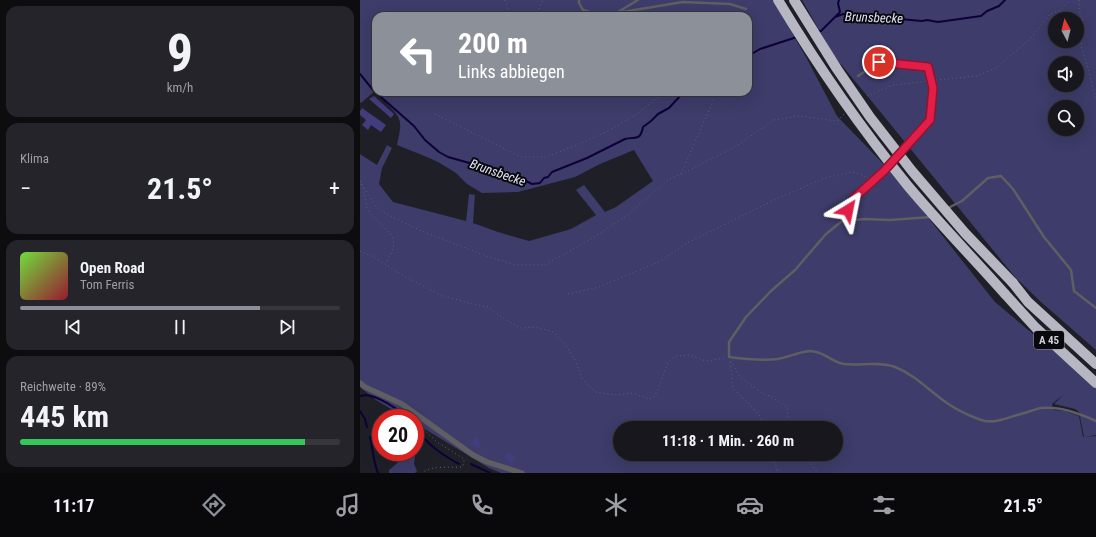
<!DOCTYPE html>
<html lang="de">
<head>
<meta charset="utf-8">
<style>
	:root { --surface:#17171d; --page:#24242a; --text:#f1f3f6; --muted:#9e9fa4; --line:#36363b; --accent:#8c9099 }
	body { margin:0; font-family:"Roboto Condensed",sans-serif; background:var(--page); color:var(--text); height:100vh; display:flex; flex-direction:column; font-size:15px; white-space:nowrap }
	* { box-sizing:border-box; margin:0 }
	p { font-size:13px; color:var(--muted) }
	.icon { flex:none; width:22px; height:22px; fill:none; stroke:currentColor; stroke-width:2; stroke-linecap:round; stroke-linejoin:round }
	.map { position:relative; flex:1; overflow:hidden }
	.side { display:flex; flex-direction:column; gap:6px; padding:6px; background:#0d0d10; width:360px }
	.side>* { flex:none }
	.top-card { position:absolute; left:12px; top:12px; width:380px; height:84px; border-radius:12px; box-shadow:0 4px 16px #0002,0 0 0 1px var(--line); background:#8c9099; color:#fff; overflow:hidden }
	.needle { width:26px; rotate:353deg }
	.controls { position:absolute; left:688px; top:12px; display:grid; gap:8px }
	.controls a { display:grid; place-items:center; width:36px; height:36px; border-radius:50%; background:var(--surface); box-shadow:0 4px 16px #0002,0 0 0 1px var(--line); font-size:20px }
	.speed { position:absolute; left:12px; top:409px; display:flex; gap:8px; font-size:20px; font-weight:700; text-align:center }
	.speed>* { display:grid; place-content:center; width:52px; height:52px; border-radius:50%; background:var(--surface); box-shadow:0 4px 16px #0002,0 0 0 1px var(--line); line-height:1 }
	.speed .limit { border:6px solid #d22; background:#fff; color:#111 }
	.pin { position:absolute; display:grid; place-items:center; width:34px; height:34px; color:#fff; margin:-17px; border:2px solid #fff; border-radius:50%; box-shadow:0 1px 4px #0007 }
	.me { position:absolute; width:44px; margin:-22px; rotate:35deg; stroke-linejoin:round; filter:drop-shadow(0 0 3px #0008) }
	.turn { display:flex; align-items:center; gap:14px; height:84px; padding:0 20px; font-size:18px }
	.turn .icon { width:52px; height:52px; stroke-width:2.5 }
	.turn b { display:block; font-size:28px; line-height:34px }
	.big { font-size:30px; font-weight:700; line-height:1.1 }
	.side .card { flex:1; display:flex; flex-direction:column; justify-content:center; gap:6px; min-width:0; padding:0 14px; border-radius:12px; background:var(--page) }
	.side .dial { align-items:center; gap:0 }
	.dial b { font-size:52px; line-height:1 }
	.song { display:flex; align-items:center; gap:12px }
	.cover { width:48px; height:48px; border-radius:6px; background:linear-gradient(135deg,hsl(100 70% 55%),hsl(350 70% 35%)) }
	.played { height:4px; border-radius:2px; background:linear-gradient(90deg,var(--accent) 75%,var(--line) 75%) }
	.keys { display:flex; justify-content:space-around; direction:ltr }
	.heat { display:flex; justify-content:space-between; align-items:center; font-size:22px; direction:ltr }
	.charge { height:6px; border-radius:3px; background:linear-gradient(90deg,#34c759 89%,var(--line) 0) }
	.trip { position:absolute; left:253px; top:421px; width:230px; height:40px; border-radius:20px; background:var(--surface); box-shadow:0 4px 16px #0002,0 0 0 1px var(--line); font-weight:700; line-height:40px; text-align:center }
	.tabs { display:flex; height:64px; justify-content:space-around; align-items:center; background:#09090c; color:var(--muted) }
	.tabs .icon { width:28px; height:28px }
	.tabs .active { color:var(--accent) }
	.tabs b { font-size:18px; color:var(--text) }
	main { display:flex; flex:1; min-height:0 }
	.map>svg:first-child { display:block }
	.green { fill:#3d3c6a; fill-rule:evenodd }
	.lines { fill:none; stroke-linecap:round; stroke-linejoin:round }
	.stream { stroke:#0e0038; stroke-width:2 }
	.building { fill:#423d7c }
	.path { stroke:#616168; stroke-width:1; stroke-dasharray:1 3; stroke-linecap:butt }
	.service { stroke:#5e5e63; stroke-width:2.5 }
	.minor { stroke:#5e5e63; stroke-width:5.5 }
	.motorway { stroke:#b6b7c2; stroke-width:10 }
	.motorway-bridge { stroke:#b6b7c2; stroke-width:10 }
	.route-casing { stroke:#92132f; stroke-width:10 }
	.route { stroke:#e11d48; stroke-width:7 }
	.labels { text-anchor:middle; stroke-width:4; stroke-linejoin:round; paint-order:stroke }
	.shield { fill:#09090d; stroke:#94949a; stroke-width:1 }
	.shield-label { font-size:11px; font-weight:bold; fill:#d0d0d6 }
	.water-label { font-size:13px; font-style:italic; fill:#e0e1f5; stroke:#09090d }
</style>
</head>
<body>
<main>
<section class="side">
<div class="card dial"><b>9</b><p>km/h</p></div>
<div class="card"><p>Klima</p>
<div class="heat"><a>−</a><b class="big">21.5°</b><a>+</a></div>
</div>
<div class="card">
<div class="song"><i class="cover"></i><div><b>Open Road</b><p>Tom Ferris</p></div></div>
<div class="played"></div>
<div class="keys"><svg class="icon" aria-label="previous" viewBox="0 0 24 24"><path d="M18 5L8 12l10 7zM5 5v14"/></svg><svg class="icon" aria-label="pause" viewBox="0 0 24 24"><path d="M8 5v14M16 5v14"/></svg><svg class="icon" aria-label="next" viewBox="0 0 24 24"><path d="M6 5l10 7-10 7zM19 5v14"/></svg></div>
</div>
<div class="card"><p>Reichweite · 89%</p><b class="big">445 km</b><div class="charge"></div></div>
</section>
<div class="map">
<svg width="736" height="473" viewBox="0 0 736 473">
	<rect width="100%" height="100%" fill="#1f1f27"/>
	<path class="green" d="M0 0H413L446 57 477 116 536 177 635 302 736 387V435L724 437 719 412 715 409 694 404 703 395 692 404 693 410 705 411 719 416 723 437 736 436V473H141L129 468 55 423V418H46L16 400 0 387V154L17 165 27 145 32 148 22 168 19 184 33 202 106 221 109 194 115 195 113 223 138 232 169 241 211 229 236 215 216 190 224 185 245 212 256 207 293 181 274 150 240 164 215 177 158 192 122 193 107 184 96 173 78 162 67 157 37 145C38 138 41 130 40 123 39 111 23 104 20 92H388V16H16V90L1 103 0 102ZM260 428H476V454H260Z
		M442 0H736V350L681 302 655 277 509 98 474 56ZM695 19H717V41H695ZM695 63H717V85H695ZM695 107H717V129H695Z
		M55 448 56 449 54 464 57 471 55 473H29V470L42 459V452H55Z"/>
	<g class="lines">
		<path class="stream" d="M475 17 480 12 478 3 479 0
			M458 31H461L475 17 483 14 562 21 567 20 578 22 621 16 627 11 639 6 645 0
			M388 56 400 49 437 37
			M0 74 13 90 54 126 65 140 79 152 88 157 120 166 126 170 132 172 144 174 153 180H164L172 184 180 183 184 178 188 177 192 172 227 158 265 139C275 136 280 142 283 127L291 121 298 114 309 108 320 96 326 92
			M0 396C2 396 4 395 6 395 18 396 38 409 47 417
			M0 411 5 419 7 427
			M55 426C66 444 81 454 99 464
			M10 437C13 449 13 461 18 473
			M111 464 130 473"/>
	</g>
	<path class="building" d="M14 96 34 114 31 118 9 99Z
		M2 108 26 125 21 132 11 125 8 130 2 125 6 120 0 115V111Z
		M115 437 121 443 119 445 121 447 119 448 117 447 116 448 114 445 112 446 110 444 114 441 113 440Z
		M148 452 156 457 152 463 144 458Z"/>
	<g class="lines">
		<path class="path" d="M145 0 148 10 154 16
			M719 0V10L723 21 721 46 729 72 733 90 736 98
			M175 16 177 13 183 0
			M576 80 617 76 636 68 670 39 690 14 701 10 709 0
			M507 96 533 85 567 81
			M75 114 161 157H186L212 147 244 133 277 114 304 92
			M321 174 357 92
			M0 181 16 207 28 215 64 232 132 258 157 265H185L229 240 265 217 309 179 324 173 378 145 414 120 439 116 477 121 484 114
			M1 184C3 188 4 192 5 196 6 200 6 204 7 208 9 212 12 215 15 218 32 236 41 237 26 263
			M0 251 14 257 39 273 78 294 108 303 128 307 141 317 160 328 176 327 193 332 205 344 215 360 222 379 235 392 255 395 273 393 289 399 295 396 298 389 308 362 316 356 329 355 346 361 365 358
			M208 294 239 287 299 262 327 243 414 200 465 178 492 172 502 175 508 179
			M371 361 380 377 402 393 412 397 427 407 429 424 431 428
			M370 362 373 388 398 413 406 428
			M59 423 60 426 77 442 104 459V463L102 467C89 468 71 465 62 473
			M412 454 418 473
			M444 454 458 473"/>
		<path class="service" d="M219 0V3L223 10 233 13H256L323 2 370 4 386 9
			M258 12 278 0
			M498 76 519 62 568 67 573 88 571 119 540 153
			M588 208 602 201 628 178 641 176 653 189 684 237 711 270 714 291 736 308
			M571 217 530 220 505 219 482 221 466 234 435 270 411 291 386 317 369 342V357C385 359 401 361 418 359 429 357 438 352 450 351 464 351 471 362 484 364 501 366 518 361 535 367 556 375 571 393 590 405 596 409 604 413 611 416 616 418 620 420 625 421 636 423 647 418 657 415 665 413 673 410 681 408 700 406 719 413 736 421
			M482 221 494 198 529 166"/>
		<path class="minor" d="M0 383 5 387 42 404 113 455 127 462 162 473"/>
		<path class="motorway" d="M653 283 668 302 736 364
			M645 294 676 328 736 383"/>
		<path class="motorway-bridge" d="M418 0C457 65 500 127 548 186 579 223 613 258 645 294
			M434 0 477 69 510 117 552 171 605 233 653 283"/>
	</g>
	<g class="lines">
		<g class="route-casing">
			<path id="route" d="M488 210 494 198 524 171 570 120 573 88 568 67 519 62"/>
		</g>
		<use href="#route" class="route"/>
	</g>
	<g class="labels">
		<rect class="shield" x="674" y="331" width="30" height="18" rx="3"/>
		<g class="shield-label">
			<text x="689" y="344">A 45</text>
		</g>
		<g class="water-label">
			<text transform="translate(514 17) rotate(2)" y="5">Brunsbecke</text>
			<text transform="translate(138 172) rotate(19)" y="5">Brunsbecke</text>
		</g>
	</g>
</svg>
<div class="controls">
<a><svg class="needle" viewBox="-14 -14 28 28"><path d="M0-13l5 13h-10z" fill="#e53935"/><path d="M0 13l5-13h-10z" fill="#9e9fa4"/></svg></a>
<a><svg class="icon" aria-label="sound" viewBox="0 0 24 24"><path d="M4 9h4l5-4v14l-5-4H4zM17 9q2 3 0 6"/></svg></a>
<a><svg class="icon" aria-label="search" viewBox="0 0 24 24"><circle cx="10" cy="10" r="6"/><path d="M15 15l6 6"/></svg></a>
</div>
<div class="speed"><div class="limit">20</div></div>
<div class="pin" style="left:519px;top:62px;background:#d93025"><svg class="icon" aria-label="arrive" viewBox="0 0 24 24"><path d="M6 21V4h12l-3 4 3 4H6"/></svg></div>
<svg class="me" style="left:488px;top:210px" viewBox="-20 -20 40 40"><path d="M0-17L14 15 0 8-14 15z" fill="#e11d48" stroke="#fff" stroke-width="4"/></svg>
<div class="trip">11:18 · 1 Min. · 260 m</div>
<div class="top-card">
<div class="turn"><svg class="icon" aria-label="left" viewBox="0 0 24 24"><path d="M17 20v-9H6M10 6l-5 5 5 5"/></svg><div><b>200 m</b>Links abbiegen</div></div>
</div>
</div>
</main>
<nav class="tabs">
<b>11:17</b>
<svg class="icon active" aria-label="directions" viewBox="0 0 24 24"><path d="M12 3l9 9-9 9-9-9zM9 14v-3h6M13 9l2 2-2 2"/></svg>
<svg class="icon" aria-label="music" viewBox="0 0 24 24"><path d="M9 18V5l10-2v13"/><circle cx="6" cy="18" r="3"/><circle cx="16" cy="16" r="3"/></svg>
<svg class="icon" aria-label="phone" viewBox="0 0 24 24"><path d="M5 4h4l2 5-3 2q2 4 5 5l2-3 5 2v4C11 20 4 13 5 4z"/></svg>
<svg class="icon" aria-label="climate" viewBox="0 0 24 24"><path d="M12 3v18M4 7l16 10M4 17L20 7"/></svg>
<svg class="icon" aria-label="car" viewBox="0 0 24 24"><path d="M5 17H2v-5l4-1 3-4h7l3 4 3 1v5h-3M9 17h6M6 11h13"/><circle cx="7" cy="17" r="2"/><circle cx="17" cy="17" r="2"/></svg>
<svg class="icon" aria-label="filters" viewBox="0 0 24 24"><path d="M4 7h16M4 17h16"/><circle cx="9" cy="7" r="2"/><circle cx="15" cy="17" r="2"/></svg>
<b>21.5°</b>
</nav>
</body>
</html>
